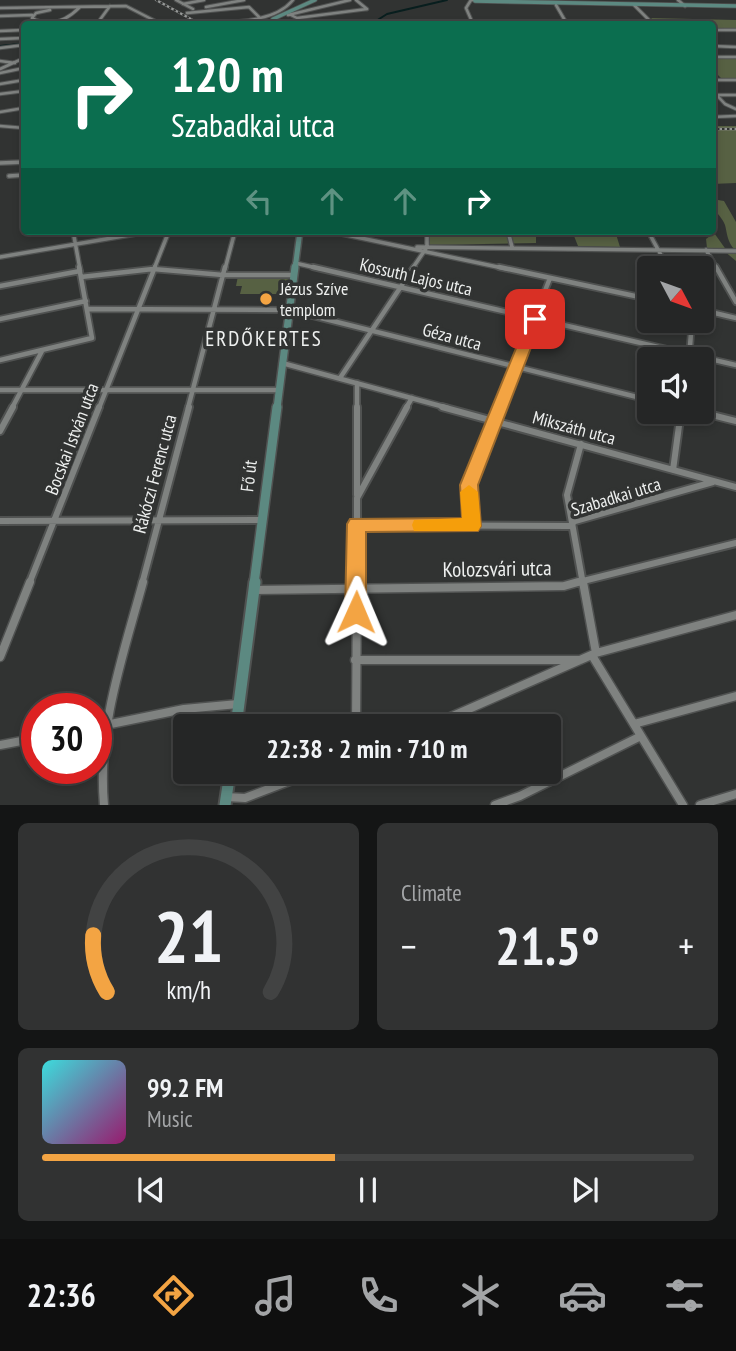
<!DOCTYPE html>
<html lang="en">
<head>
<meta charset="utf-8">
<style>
	:root { --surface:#252626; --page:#313232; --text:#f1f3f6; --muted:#a3a5a7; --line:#424343; --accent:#f3a443 }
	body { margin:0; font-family:"PT Sans Narrow",sans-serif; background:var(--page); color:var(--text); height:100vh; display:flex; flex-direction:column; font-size:26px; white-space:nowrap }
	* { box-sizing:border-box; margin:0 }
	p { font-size:23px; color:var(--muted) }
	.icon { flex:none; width:38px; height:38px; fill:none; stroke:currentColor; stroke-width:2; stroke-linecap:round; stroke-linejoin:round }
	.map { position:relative; height:805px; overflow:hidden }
	.panel { display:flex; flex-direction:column; gap:18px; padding:18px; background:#141515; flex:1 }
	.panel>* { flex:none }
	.guide { position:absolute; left:21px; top:21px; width:695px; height:214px; border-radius:7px; box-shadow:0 4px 10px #0003,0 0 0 2px var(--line); background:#0b6e4f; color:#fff; overflow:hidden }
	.needle { width:46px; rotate:131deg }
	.tools { position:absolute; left:637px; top:256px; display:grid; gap:14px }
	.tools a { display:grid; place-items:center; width:77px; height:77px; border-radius:7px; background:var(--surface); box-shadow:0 4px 10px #0003,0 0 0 2px var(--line); font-size:35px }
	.speed { position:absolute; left:21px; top:693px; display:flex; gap:14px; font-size:35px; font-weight:700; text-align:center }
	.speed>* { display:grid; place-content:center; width:91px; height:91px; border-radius:50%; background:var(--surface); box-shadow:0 4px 10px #0003,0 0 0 2px var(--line); line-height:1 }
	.speed .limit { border:10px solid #d22; background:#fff; color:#111 }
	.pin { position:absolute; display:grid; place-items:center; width:60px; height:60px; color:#fff; margin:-30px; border-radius:14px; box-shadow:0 4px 10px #0006 }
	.me { position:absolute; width:77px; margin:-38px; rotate:1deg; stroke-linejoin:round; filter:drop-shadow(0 0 5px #0008) }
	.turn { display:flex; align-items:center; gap:24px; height:147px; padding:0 35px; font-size:32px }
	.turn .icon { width:91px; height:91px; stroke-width:2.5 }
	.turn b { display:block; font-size:49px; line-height:60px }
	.lanes { display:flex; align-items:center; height:66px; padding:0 35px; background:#0003; justify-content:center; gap:35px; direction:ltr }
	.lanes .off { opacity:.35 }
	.big { font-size:52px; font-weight:700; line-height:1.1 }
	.panel .tile { flex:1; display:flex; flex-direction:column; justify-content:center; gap:10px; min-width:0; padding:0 24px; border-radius:10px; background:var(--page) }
	.panel .dial { align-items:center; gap:0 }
	.dial svg { height:182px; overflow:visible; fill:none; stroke:var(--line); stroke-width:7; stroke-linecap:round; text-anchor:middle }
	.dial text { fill:var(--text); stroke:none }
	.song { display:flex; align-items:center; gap:21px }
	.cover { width:84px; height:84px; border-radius:10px; background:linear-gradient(135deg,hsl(180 70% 55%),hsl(320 70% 35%)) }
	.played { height:7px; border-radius:4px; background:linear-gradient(90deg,var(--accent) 45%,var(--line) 45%) }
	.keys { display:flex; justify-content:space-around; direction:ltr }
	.heat { display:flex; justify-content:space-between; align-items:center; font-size:38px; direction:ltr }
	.panel .tiles { flex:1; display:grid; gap:18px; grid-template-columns:1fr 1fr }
	.tile:last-child { grid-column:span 2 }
	.trip { position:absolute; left:173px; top:714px; width:388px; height:70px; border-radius:7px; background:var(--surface); box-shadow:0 4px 10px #0003,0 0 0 2px var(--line); font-weight:700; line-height:70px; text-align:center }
	.dock { display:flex; height:112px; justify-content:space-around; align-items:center; background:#0f0f0f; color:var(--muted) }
	.dock .icon { width:49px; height:49px }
	.dock .selected { color:var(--accent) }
	.dock b { font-size:32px; color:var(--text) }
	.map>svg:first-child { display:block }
	.green { fill:#576143 }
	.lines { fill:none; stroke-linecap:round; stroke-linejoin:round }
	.stream { stroke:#081e1e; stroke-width:2 }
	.street-far4-casing { stroke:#505251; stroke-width:4.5 }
	.street-far3-casing { stroke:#505251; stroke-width:6 }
	.street-far2-casing { stroke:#505251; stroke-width:8 }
	.street-far1-casing { stroke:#505251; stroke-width:10 }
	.street-casing { stroke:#505251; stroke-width:11 }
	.secondary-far4-casing { stroke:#505251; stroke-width:5 }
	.secondary-far3-casing { stroke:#505251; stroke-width:8 }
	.secondary-far2-casing { stroke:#505251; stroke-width:10 }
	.secondary-far1-casing { stroke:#505251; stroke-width:12 }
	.secondary-casing { stroke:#505251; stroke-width:15 }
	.street-far4 { stroke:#7f8280; stroke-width:2.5 }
	.street-far3 { stroke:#7f8280; stroke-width:3.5 }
	.street-far2 { stroke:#7f8280; stroke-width:4.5 }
	.street-far1 { stroke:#7f8280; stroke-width:6 }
	.street { stroke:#7f8280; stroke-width:8 }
	.secondary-far4 { stroke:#5c8981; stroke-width:3.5 }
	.secondary-far3 { stroke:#5c8981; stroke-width:5 }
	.secondary-far2 { stroke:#5c8981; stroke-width:7 }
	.secondary-far1 { stroke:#5c8981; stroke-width:9 }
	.secondary { stroke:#5c8981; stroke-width:11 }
	.rail-casing { stroke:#969897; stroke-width:2.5 }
	.rail { stroke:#313332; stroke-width:2; stroke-dasharray:2.5; stroke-linecap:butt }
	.route { fill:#f3a443; stroke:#9e6b2c; stroke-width:2 }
	.slow { fill:#f59e0b }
	.poi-dot { fill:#f3a443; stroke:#313332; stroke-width:2.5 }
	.labels { text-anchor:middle; stroke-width:7; stroke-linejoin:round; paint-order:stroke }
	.street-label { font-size:18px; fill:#eef0ef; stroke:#313332 }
	.poi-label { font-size:18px; fill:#eef0ef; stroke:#313332; text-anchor:start }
	.quarter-label { font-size:21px; letter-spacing:2px; fill:#eef0ef; stroke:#313332 }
	.near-street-label { font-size:21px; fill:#eef0ef; stroke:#313332 }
</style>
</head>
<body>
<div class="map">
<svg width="736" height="805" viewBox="0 0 736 805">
	<rect width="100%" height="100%" fill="#313332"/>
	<path class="green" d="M651 18 736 20V29H712V24H657Z
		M712 57H736V78H721L712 69Z
		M712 126H736V183L712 184Z
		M712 199 724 201 736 222V261L723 250 707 248 706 239 710 236 702 231 712 230 727 251 735 250C727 242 727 232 725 225 721 214 712 212 712 199Z
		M428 231H536V243L430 245Z
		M572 231H615L620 247 578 246Z
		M238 276H290L287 294H240L242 286H236Z"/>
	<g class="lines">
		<path class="stream" d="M363 24 375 21
			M378 24 376 21 387 14 447 0
			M0 46 20 44"/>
		<g class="street-far4-casing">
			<path id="street-far4" d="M176 0 193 9
				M356 0 367 9
				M678 0 685 6
				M183 4 204 0
				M556 5 567 24
				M634 5 653 24
				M206 7 244 0
				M0 8 126 6 161 24
				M50 10 36 13 32 18C50 28 66 21 80 7
				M187 13 249 7 259 17
				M288 15 350 0
				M291 15 297 18 367 9
				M0 16 32 15
				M86 24 99 21 110 6
				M189 24C220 20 271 27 293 0
				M473 24 466 8 471 0H479
				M712 30H736
				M0 31 24 30
				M0 39 24 38
				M712 46 736 47
				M0 48 24 45
				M712 57H736
				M0 61 15 63
				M0 69 24 58
				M0 73 24 68
				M712 80H736
				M0 84 24 80
				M712 90 725 104 736 109
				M0 94 24 91
				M715 95H736
				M0 112 24 108
				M712 117 736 116
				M0 126 24 128"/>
		</g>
		<g class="street-far3-casing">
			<path id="street-far3" d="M0 163 24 162
				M9 176 24 175
				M73 231 80 269
				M328 231 507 269
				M508 231 512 247
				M648 231 668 268
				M417 247 736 251
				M706 250 717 269
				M0 257 153 231
				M295 263 321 269
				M154 269 169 231
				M225 269 235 231
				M412 269 427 247V231"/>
		</g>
		<g class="street-far2-casing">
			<path id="street-far2" d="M313 267 736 365
				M499 267 649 299
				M716 267 736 302
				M81 277 153 269 223 275H294
				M0 286 80 271
				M89 309 289 310 649 400
				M702 310 736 318
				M0 319 86 301
				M689 359 692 320
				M0 360 92 338 79 267
				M282 363 448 408
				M340 378 414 267
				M357 383V408
				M0 390H278
				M12 408 42 351
				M99 408 155 267
				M188 408 225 267
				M406 408 412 398
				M499 408 550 278"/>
		</g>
		<g class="street-far1-casing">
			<path id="street-far1" d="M357 407V495
				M442 407 736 487
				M696 411 736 421
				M0 431 13 407
				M581 444 567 495 583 584
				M673 470 681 411
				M0 521 261 520
				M356 525 570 526 575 521 713 482
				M471 526 469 485 500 407
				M29 584 99 407
				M142 584 189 407
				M357 584V498L407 407
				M571 584 736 543"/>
		</g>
		<g class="street-casing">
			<path id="street" d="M583 582 596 653
				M254 590 564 586 578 582
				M0 657 30 582
				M593 657 683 805
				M355 660H580
				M634 724 736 696
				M356 726 357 582
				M430 726 596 653 736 615
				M96 727 184 709 238 704
				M0 745 37 738
				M226 797 245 798 313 772
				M104 805C97 728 123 656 143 582
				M495 805 520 796 641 736
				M700 805 736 794"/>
		</g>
		<g class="secondary-far4-casing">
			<path id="secondary-far4" d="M475 1 736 6
				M269 24 273 19 315 0"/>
		</g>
		<g class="secondary-far3-casing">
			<path id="secondary-far3" d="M295 269 300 231"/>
		</g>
		<g class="secondary-far2-casing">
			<path id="secondary-far2" d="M277 408 295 267"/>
		</g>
		<g class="secondary-far1-casing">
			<path id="secondary-far1" d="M254 584 277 407"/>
		</g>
		<g class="secondary-casing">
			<path id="secondary" d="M236 726 255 582
				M225 805 230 772"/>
		</g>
		<use href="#street-far4" class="street-far4"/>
		<use href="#street-far3" class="street-far3"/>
		<use href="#street-far2" class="street-far2"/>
		<use href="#street-far1" class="street-far1"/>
		<use href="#street" class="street"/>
		<use href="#secondary-far4" class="secondary-far4"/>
		<use href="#secondary-far3" class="secondary-far3"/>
		<use href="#secondary-far2" class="secondary-far2"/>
		<use href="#secondary-far1" class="secondary-far1"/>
		<use href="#secondary" class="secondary"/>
		<g class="rail-casing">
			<path id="rail" d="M156 0 200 24
				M712 129H736"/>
		</g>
		<use href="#rail" class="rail"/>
	</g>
	<path class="route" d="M535 315 542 319 478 485 481 526 478 531 366 532V612L363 619 356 622 349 619 345 612 347 524 350 519 462 518 460 485 528 319Z"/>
	<path class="slow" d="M469 485 478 492 481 526 478 531H414L412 525 414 520 462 518 460 492Z"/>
	<circle class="poi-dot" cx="266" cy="299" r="7"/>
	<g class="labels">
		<g class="street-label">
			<text transform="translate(416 277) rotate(13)" y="6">Kossuth Lajos utca</text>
			<text transform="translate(452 337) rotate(15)" y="6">Géza utca</text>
			<text transform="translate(574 428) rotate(15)" y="6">Mikszáth utca</text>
			<text transform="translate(72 439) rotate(-69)" y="6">Bocskai István utca</text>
			<text transform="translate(155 474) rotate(-75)" y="6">Rákóczi Ferenc utca</text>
			<text transform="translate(249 476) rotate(-83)" y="6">Fő út</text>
			<text transform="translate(616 497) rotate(-17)" y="6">Szabadkai utca</text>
		</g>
		<g class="poi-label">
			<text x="280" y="295">Jézus Szíve<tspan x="280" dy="21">templom</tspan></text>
		</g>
		<g class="quarter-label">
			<text x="264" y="346">ERDŐKERTES</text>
		</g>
		<g class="near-street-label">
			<text transform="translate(497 569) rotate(-1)" y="7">Kolozsvári utca</text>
		</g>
	</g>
</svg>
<div class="tools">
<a><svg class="needle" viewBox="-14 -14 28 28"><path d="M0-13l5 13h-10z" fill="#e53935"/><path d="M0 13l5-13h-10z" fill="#a3a5a7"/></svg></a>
<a><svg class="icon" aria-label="sound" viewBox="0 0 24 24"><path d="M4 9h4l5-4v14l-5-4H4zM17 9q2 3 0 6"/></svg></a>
</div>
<div class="speed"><div class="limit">30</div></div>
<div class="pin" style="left:535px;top:319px;background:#d93025"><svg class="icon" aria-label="arrive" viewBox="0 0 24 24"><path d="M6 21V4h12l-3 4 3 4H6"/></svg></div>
<svg class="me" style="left:356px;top:612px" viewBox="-20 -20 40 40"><path d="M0-17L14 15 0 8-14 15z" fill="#f3a443" stroke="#fff" stroke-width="4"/></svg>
<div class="trip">22:38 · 2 min · 710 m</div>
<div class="guide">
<div class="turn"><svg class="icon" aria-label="right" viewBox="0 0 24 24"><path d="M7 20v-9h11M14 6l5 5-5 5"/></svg><div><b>120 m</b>Szabadkai utca</div></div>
<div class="lanes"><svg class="icon off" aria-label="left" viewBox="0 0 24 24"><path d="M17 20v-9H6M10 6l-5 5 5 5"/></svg><svg class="icon off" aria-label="ahead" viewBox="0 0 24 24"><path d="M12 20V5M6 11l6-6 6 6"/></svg><svg class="icon off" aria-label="ahead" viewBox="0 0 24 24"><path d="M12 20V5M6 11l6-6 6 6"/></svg><svg class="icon" aria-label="right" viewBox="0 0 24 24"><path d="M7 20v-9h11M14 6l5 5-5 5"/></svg></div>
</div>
</div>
<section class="panel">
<div class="tiles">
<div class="tile dial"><svg viewBox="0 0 100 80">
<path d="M14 69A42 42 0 1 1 86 69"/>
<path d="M14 69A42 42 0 0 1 8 44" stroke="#f3a443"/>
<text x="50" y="56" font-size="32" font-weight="700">21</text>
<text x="50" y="72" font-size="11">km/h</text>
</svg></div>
<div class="tile"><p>Climate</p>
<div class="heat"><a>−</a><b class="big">21.5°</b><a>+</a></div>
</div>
<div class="tile">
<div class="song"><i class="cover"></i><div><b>99.2 FM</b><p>Music</p></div></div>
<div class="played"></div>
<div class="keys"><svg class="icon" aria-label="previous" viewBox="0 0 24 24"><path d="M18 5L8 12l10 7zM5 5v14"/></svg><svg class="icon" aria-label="pause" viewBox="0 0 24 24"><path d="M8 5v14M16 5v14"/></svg><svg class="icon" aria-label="next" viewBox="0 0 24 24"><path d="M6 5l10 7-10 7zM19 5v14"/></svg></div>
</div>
</div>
</section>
<nav class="dock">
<b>22:36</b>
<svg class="icon selected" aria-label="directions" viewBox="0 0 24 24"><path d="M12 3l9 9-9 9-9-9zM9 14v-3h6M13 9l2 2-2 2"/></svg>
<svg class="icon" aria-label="music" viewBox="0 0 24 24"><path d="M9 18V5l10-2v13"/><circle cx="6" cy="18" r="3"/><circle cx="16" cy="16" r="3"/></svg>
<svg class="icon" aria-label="phone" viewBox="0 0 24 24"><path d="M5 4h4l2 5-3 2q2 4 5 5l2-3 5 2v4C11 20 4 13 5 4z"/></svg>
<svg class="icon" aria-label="climate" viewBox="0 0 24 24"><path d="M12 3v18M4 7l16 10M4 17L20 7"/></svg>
<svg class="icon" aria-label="car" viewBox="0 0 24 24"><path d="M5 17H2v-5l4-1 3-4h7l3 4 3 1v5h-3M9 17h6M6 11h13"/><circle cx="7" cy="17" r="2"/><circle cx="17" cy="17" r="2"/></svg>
<svg class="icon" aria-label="filters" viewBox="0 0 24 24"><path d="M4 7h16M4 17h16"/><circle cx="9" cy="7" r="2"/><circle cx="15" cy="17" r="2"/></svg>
</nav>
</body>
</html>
